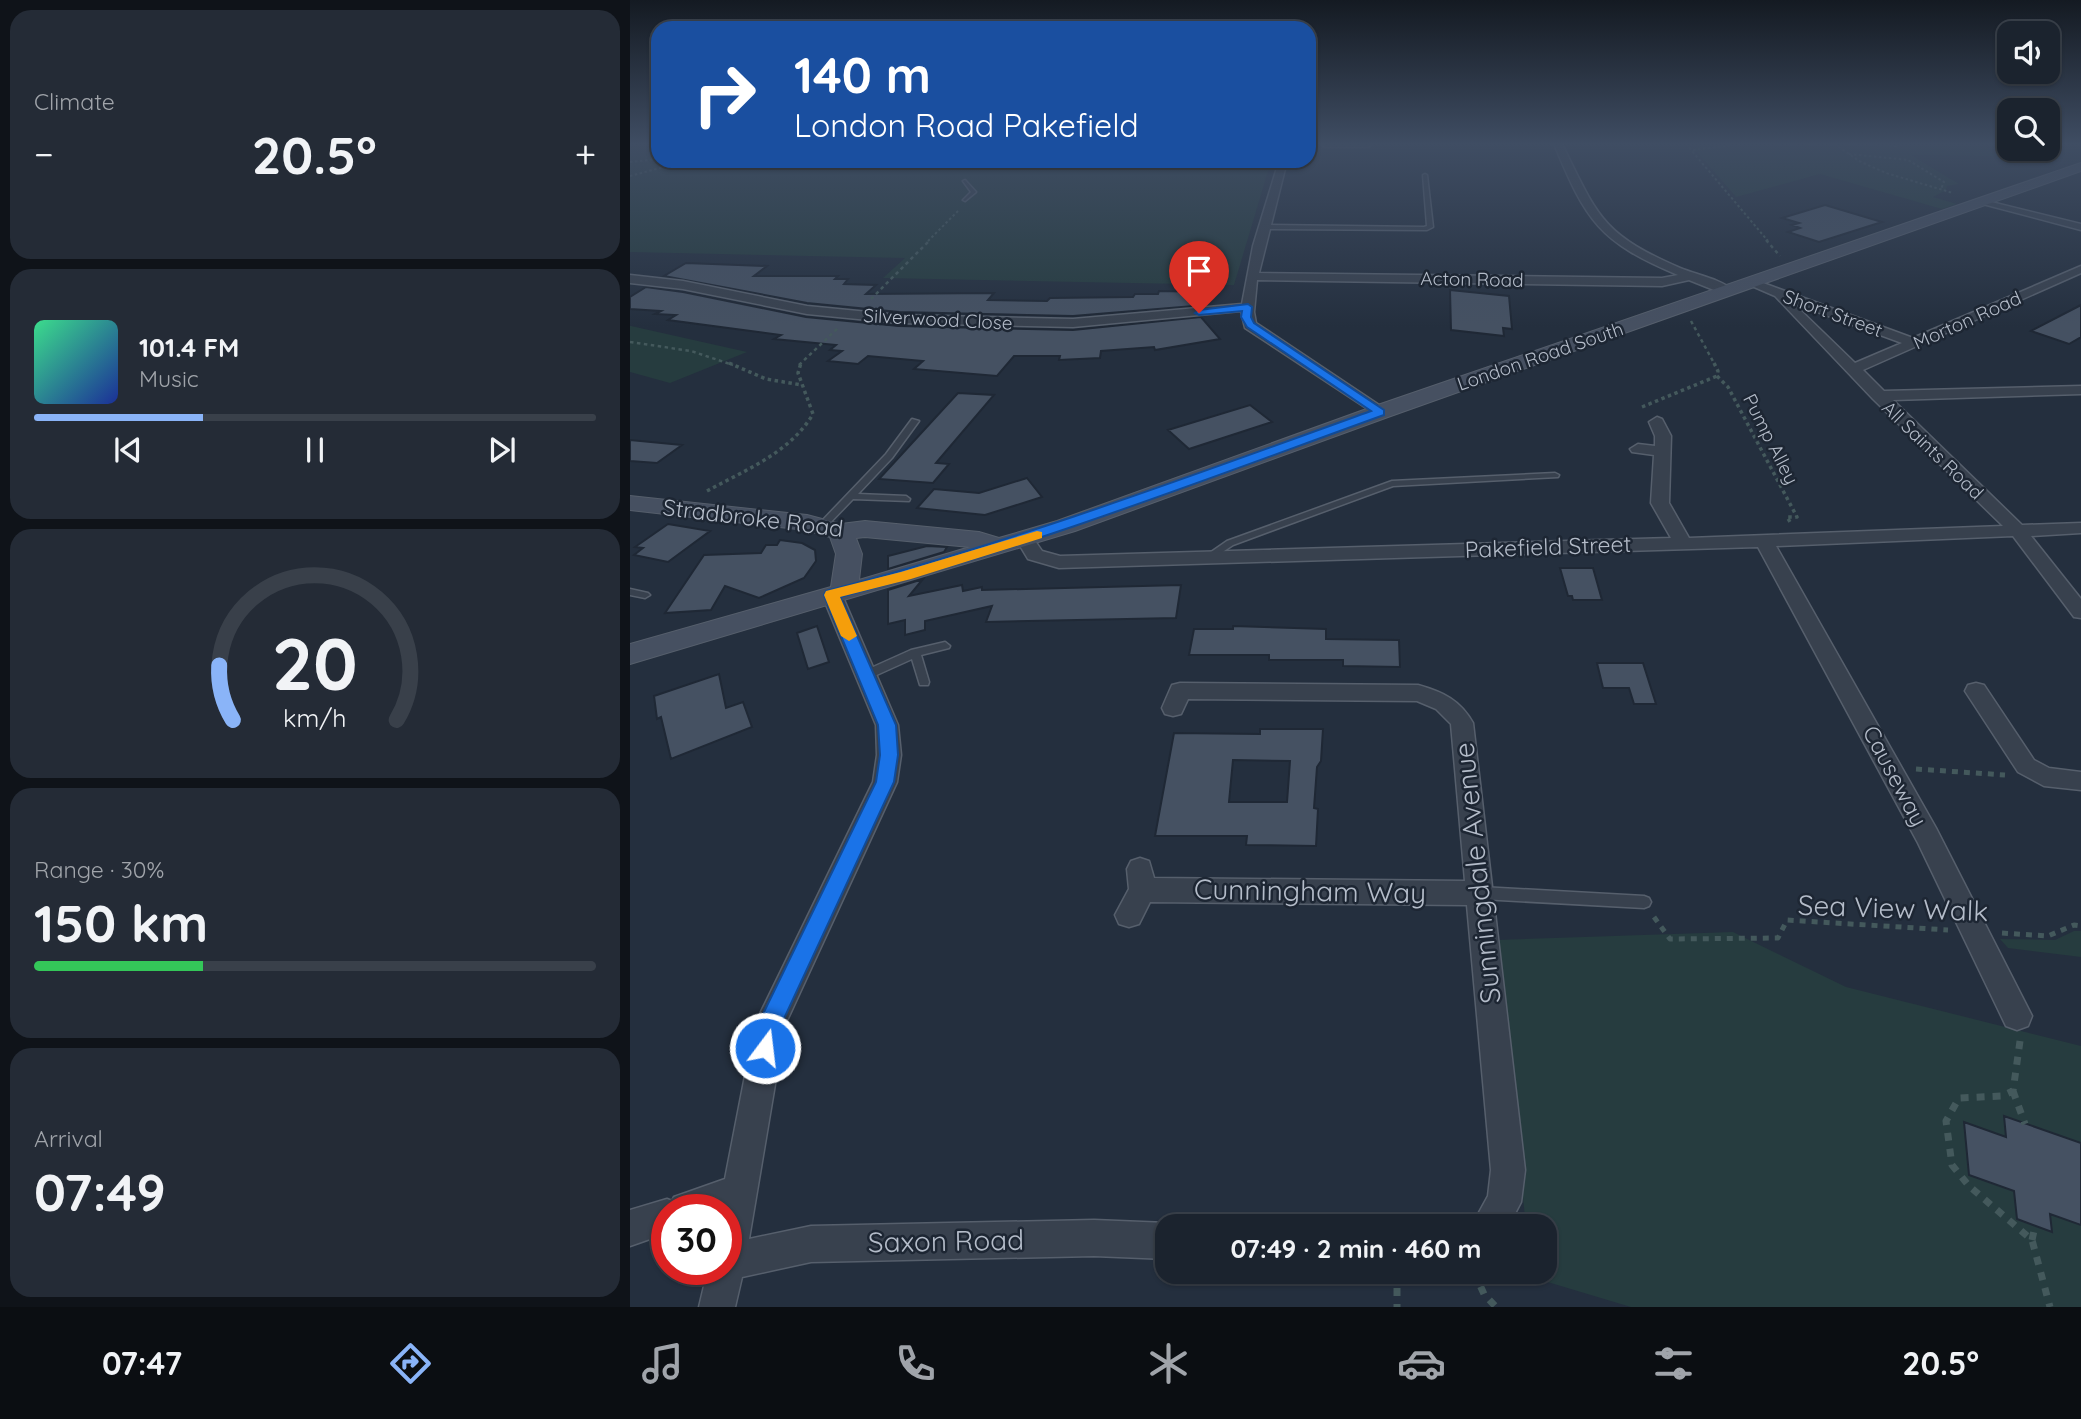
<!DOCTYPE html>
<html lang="en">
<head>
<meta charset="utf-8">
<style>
	:root { --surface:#1b232e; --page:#242b36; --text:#f1f3f6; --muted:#a0a4aa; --line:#39404a; --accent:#8ab4f8 }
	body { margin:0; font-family:Quicksand,sans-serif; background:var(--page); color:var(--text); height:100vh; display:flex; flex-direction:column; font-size:26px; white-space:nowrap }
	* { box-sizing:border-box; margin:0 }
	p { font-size:23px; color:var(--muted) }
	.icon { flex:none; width:38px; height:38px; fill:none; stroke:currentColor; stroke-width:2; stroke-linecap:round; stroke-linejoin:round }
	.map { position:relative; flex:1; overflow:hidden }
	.sheet { display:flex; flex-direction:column; gap:10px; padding:10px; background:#0f1319; width:630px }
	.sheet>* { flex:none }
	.hud { position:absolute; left:21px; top:21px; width:665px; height:147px; border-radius:21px; box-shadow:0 2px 5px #0004,0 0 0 2px var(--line); background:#1a4fa0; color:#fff; overflow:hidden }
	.buttons { position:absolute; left:1367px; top:21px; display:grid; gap:14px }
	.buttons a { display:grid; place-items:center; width:63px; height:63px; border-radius:14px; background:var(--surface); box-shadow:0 2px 5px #0004,0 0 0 2px var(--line); font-size:35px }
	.speed { position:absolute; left:21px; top:1194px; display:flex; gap:14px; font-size:35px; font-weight:700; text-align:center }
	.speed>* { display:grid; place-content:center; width:91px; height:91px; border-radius:50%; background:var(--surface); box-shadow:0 2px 5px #0004,0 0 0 2px var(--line); line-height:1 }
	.speed .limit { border:10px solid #d22; background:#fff; color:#111 }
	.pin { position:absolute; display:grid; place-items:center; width:60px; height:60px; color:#fff; margin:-72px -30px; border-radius:50% 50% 50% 0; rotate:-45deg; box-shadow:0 0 7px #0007 }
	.pin .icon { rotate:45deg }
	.me { position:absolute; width:77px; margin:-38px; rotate:15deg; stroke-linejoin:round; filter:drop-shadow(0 0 5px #0008) }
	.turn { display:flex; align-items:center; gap:24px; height:147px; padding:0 28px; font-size:32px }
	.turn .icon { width:91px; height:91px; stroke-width:2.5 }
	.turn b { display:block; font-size:49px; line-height:60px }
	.big { font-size:52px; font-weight:700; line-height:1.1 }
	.sheet .tile { flex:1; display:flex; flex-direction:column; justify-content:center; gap:10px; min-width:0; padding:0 24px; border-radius:21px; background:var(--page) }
	.sheet .dial { align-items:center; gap:0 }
	.dial svg { height:182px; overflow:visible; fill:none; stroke:var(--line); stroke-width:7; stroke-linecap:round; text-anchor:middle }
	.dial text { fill:var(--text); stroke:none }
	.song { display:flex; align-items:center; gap:21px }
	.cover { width:84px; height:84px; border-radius:10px; background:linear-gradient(135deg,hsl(150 70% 55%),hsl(230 70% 35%)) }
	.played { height:7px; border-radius:4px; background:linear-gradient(90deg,var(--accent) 30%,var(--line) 30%) }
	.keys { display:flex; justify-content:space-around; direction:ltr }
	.heat { display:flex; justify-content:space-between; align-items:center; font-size:38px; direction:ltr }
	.charge { height:10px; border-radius:5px; background:linear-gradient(90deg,#34c759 30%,var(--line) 0) }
	.trip { position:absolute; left:525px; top:1214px; width:402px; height:70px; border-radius:21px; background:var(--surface); box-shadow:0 2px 5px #0004,0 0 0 2px var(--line); font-weight:700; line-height:70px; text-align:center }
	.dock { display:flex; height:112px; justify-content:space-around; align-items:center; background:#0b0e12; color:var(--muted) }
	.dock .icon { width:49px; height:49px }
	.dock .current { color:var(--accent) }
	.dock b { font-size:32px; color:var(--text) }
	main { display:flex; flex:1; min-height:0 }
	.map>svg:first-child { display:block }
	.green { fill:#263c3f }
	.building { fill:#455162; stroke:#1f2835; stroke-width:2; fill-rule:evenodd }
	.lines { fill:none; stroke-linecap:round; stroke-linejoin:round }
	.lane-casing { stroke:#565f6c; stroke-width:3 }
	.street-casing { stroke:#565f6c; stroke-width:3 }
	.secondary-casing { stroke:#565f6c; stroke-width:2 }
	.path-far4 { stroke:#44595c; stroke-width:2; stroke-dasharray:2.5 2.5; stroke-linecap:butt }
	.path-far3 { stroke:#44595c; stroke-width:2.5; stroke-dasharray:3.5 3.5; stroke-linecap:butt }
	.path-far2 { stroke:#44595c; stroke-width:3.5; stroke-dasharray:3.5 3.5; stroke-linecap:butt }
	.path-far1 { stroke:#44595c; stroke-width:5; stroke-dasharray:6 6; stroke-linecap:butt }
	.path { stroke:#44595c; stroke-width:7; stroke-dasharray:8 8; stroke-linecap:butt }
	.lane { fill:#38414e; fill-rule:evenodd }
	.street { fill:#38414e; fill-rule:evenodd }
	.secondary { fill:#465061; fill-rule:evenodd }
	.route { fill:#1a73e8; stroke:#114b97; stroke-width:2 }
	.slow { fill:#f59e0b }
	.labels { text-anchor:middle; stroke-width:5; stroke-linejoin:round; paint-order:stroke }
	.far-street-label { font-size:19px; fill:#b4bcc9; stroke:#1d2633 }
	.street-label { font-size:23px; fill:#b4bcc9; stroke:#1d2633 }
	.near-street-label { font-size:28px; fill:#b4bcc9; stroke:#1d2633 }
</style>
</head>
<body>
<main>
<section class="sheet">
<div class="tile"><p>Climate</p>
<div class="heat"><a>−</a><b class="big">20.5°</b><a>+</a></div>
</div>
<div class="tile">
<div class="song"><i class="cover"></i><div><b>101.4 FM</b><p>Music</p></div></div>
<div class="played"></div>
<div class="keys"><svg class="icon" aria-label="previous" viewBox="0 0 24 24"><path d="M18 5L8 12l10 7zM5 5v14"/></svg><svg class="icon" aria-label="pause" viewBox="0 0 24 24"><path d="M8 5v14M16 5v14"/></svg><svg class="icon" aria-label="next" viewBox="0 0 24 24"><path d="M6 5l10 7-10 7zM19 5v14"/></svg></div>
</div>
<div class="tile dial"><svg viewBox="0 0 100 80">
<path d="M14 69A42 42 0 1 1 86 69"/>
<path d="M14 69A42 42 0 0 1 8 45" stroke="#8ab4f8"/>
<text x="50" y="56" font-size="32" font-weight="700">20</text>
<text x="50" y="72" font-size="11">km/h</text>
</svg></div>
<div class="tile"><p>Range · 30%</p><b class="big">150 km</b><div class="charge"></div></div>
<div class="tile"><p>Arrival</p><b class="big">07:49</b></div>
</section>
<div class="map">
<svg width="1451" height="1307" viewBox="0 0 1451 1307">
	<rect width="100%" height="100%" fill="#242f3e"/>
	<path class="green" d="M0 144H28V161H641L604 285 253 278 275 258 0 252Z
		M1060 144H1351L1369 156 1281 155 1329 184 1317 186 1316 190 1303 197 1327 204 1312 209 1190 174 1106 197Z
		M0 326H1L117 352 40 383 0 372Z
		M1444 931H1451V957L1378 948 1370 939 1425 940Z
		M1103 932 1216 987 1451 1046V1307H1001L901 1277V1272H915V1227H896L867 940Z"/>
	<path class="building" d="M1195 205 1252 222 1189 242 1158 232 1170 228 1162 225 1169 223 1152 218Z
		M56 263 137 266 124 276H208L205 279H218L214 284 246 285 236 294 364 293 358 300 417 301 420 298 503 297 505 294H528L529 291 581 292 576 305 443 316 269 312 177 303 34 276Z
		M16 287 53 292 176 317 269 326 443 330 571 317 590 339 525 350 524 347 471 351 470 358 429 360 430 356H384L367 376 284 369 293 361 238 356 228 364 198 361 212 351 200 350 206 345 144 339 151 335 38 320 46 315 25 314 31 311 0 309V297Z
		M820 290 879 296 882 329 873 328 874 336 821 330Z
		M1451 305V337L1439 344 1401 331Z
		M328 393 364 395 306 463 319 464 303 483 249 479Z
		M620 405 642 422 559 449 538 430Z
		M0 440 52 445 27 463 0 461Z
		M397 478 412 497 355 515 287 508 304 489 349 493Z
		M38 524 80 531 38 562 4 555 13 548 5 547Z
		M150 540 172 543 185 550 186 561 174 578 129 598 95 586 81 610 35 613 74 555 131 553 136 545H147Z
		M297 546 317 547 314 552 258 569V556Z
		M930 568H963L972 600H943L942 596H938Z
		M293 579 279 596 332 585 333 591 352 587V590L551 585 546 618 356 622 362 606 295 621V630L275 635V620L258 624V590Z
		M187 626 199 662 178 669 167 633Z
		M603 626 696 629V639L769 640 770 667 713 666V660H639V655H559L564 629H603Z
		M967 663H1013L1026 704H1004L999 688H973Z
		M89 674 96 708 113 702 122 727 41 759 31 717 27 719 24 696Z
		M630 729H693L691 761 687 767 684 808 688 809 686 846 616 845 617 836H525L544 733 630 734ZM603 760 660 761 657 802H599Z
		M1374 1116 1451 1143V1225L1420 1214 1422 1232 1387 1219 1384 1191 1339 1175 1334 1122 1376 1137Z"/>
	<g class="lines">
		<g class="lane-casing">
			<path id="lane" d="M795 174 797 175 803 227 797 230 636 229 633 227 636 225 794 227 797 226 793 175Z
				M335 180 346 192 335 201 333 200 341 192 333 181Z
				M282 419 289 421 262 458 228 494 276 496 280 499 279 501 223 499 195 528H189V524L256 454Z
				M925 473 929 475 928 477 763 486 603 545 579 561H573L571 559 597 541 762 481Z
				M0 589 18 593 20 595 15 598 0 595Z
				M315 642 320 646 319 648 291 655 299 682 298 685H290L282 659 240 678H232L231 675 232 672 281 650Z
				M851 887 1014 896 1019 898 1021 902 1019 906 1014 908 851 899 846 897 844 893 846 889Z"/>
		</g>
		<g class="street-casing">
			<path id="street" d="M691 144H742L738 147H695Z
				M924 144H932C968 217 972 234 1050 268 1067 275 1091 279 1104 291L1094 294 1059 280 1032 286 627 280 624 312 626 323 755 409 758 412 755 415 750 417 615 328 611 311 443 327 269 323 177 314 53 289 0 283V275L53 281 177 306 269 315 443 319 612 304 623 246 649 161H657L629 273 1032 278 1048 275C969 242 956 221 924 144Z
				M1349 199 1451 224V230L1349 203Z
				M1451 266V273L1233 370 1254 391 1451 386V394L1263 400 1392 525 1451 523V533L1401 536 1451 599V618L1444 617 1383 536 1146 546 1306 828 1402 1016 1398 1026 1387 1030 1376 1026 1288 843 1128 547 429 568 398 559 386 539 389 535H401L412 551 430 556 1041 538 1021 503 1024 455 1002 452 1000 449 1008 444 1025 446V436L1019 422 1027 417 1032 419 1041 436 1039 503 1059 538 1373 526 1243 399 1145 296 1115 283 1125 280 1283 338ZM1163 303 1272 343 1225 363Z
				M202 589 209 591 212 595 268 725 271 755 267 782 155 1025 119 1239 181 1226 464 1220 537 1223 545 1227H537V1259L464 1256 181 1262 112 1277 105 1307H69L78 1269H96V1209H37V1233L0 1246V1210L37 1199 42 1201 44 1197 95 1179 125 1024 243 782 247 755 246 725 192 595 195 591Z
				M550 683 788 685C813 692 830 700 843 723L895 1170 891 1202 878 1227H841L858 1196 861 1170 837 905 520 902 509 924 499 927 489 924 485 915 499 889 497 869 501 861 510 858 519 861 524 878 835 881 821 724 806 709 787 701 558 699 551 714 543 716 535 714 532 708 542 685Z
				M1346 683 1354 685 1404 760 1419 768 1451 772V790L1414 786 1388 772 1335 691 1338 685Z"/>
		</g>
		<g class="secondary-casing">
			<path id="secondary" d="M1451 163V171L758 417 445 531 0 664V644L201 587 206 554 200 537 176 530 0 510V496L177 515 211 524 235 521 349 532 369 538 427 521 742 407ZM235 537 340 547 229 580 232 554 226 538Z"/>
		</g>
		<path class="path-far4" d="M1056 144 1138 241
			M1139 144 1206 145 1229 161 1256 173 1323 193
			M1214 144 1266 146 1263 144
			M1063 150 1111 144
			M1219 154 1278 160 1314 182 1311 189
			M0 162 28 159
			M0 176 56 161
			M298 241 328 211"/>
		<path class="path-far3" d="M1136 240 1150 256
			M241 299 300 240
			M1061 321 1085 365
			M0 342 61 351 103 365
			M169 365 208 328"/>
		<path class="path-far2" d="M99 363 136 379 172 385
			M1084 363 1088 371 1087 376
			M1087 376 1098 387 1167 517H1157L1160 522
			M1012 407 1087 376
			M77 491C115 470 160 453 183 414L168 373 171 363"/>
		<path class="path-far1" d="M1286 769 1375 775
			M1024 917 1040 939 1148 938 1157 920 1318 930
			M1372 933 1418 936 1444 925 1451 926"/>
		<path class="path" d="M1390 1041 1383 1091 1372 1096 1329 1098 1316 1121 1322 1165 1339 1186 1402 1240 1420 1307
			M1383 1091 1395 1124
			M1402 1240 1405 1226
			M767 1272V1307
			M844 1272 854 1294 866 1307"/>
		<use href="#lane" class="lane"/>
		<use href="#street" class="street"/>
		<use href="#secondary" class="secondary"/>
	</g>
	<linearGradient id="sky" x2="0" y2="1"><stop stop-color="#141a22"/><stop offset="0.44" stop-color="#3f4d63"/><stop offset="1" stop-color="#3f4d63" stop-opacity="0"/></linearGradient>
	<rect width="1451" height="327" fill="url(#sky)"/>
	<path class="route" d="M618 304 622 307 621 317 624 323 754 410V415C574 480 396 549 210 597L266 725 268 755 264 782 151 1025 143 1056 135 1059 127 1056 123 1048 132 1016 246 782 250 755 248 725 194 595 196 591C382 543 561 476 741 411L617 327 611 317 612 311 569 315 565 313 569 310Z"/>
	<path class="slow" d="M407 531 412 532V538L281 579 210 597 227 636 219 641 211 636 194 595 196 591 271 572Z"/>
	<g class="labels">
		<g class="far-street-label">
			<text transform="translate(842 279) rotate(1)" y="7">Acton Road</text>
			<text transform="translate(1203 313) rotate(20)" y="7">Short Street</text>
			<text transform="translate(308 319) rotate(3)" y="7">Silverwood Close</text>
			<text transform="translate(1337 320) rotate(-24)" y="7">Morton Road</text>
			<text transform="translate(910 356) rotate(-19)" y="7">London Road South</text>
			<text transform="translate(1141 439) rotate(63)" y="7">Pump Alley</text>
			<text transform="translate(1303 450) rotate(44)" y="7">All Saints Road</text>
		</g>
		<g class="street-label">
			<text transform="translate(123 518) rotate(7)" y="8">Stradbroke Road</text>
			<text transform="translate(918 547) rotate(-2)" y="8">Pakefield Street</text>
			<text transform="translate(1265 776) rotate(62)" y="8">Causeway</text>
		</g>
		<g class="near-street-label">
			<text transform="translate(847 873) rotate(-96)" y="10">Sunningdale Avenue</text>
			<text transform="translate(680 891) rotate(1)" y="10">Cunningham Way</text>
			<text transform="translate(1263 908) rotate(2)" y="10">Sea View Walk</text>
			<text transform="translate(316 1241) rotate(-1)" y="10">Saxon Road</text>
		</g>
	</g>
</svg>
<div class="buttons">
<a><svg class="icon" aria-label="sound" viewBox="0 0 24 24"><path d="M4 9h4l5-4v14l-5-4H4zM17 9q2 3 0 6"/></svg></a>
<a><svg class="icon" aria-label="search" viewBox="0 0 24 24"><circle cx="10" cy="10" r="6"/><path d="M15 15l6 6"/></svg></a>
</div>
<div class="speed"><div class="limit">30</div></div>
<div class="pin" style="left:569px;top:313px;background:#d93025"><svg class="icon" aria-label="arrive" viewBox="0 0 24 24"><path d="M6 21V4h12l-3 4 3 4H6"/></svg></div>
<svg class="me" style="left:135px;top:1048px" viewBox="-20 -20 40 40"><circle r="17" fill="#1a73e8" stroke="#fff" stroke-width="3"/><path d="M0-11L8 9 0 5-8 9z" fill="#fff"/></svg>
<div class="trip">07:49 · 2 min · 460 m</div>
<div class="hud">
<div class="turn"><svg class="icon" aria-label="right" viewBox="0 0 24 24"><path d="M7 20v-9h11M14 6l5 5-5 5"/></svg><div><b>140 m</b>London Road Pakefield</div></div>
</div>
</div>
</main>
<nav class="dock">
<b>07:47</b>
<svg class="icon current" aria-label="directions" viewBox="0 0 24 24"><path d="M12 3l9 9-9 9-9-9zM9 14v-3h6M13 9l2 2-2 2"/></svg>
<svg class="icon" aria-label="music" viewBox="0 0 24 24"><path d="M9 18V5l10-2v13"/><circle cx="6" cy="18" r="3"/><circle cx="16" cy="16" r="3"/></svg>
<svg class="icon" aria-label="phone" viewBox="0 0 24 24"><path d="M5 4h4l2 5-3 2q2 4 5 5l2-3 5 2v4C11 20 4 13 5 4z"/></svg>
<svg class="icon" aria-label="climate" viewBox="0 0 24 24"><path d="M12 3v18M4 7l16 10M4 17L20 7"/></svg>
<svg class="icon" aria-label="car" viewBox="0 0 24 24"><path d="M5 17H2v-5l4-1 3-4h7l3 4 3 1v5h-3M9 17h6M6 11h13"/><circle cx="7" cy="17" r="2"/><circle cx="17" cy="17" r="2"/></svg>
<svg class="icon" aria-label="filters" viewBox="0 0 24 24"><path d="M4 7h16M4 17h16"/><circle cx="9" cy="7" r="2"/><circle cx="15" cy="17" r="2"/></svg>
<b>20.5°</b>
</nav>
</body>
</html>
